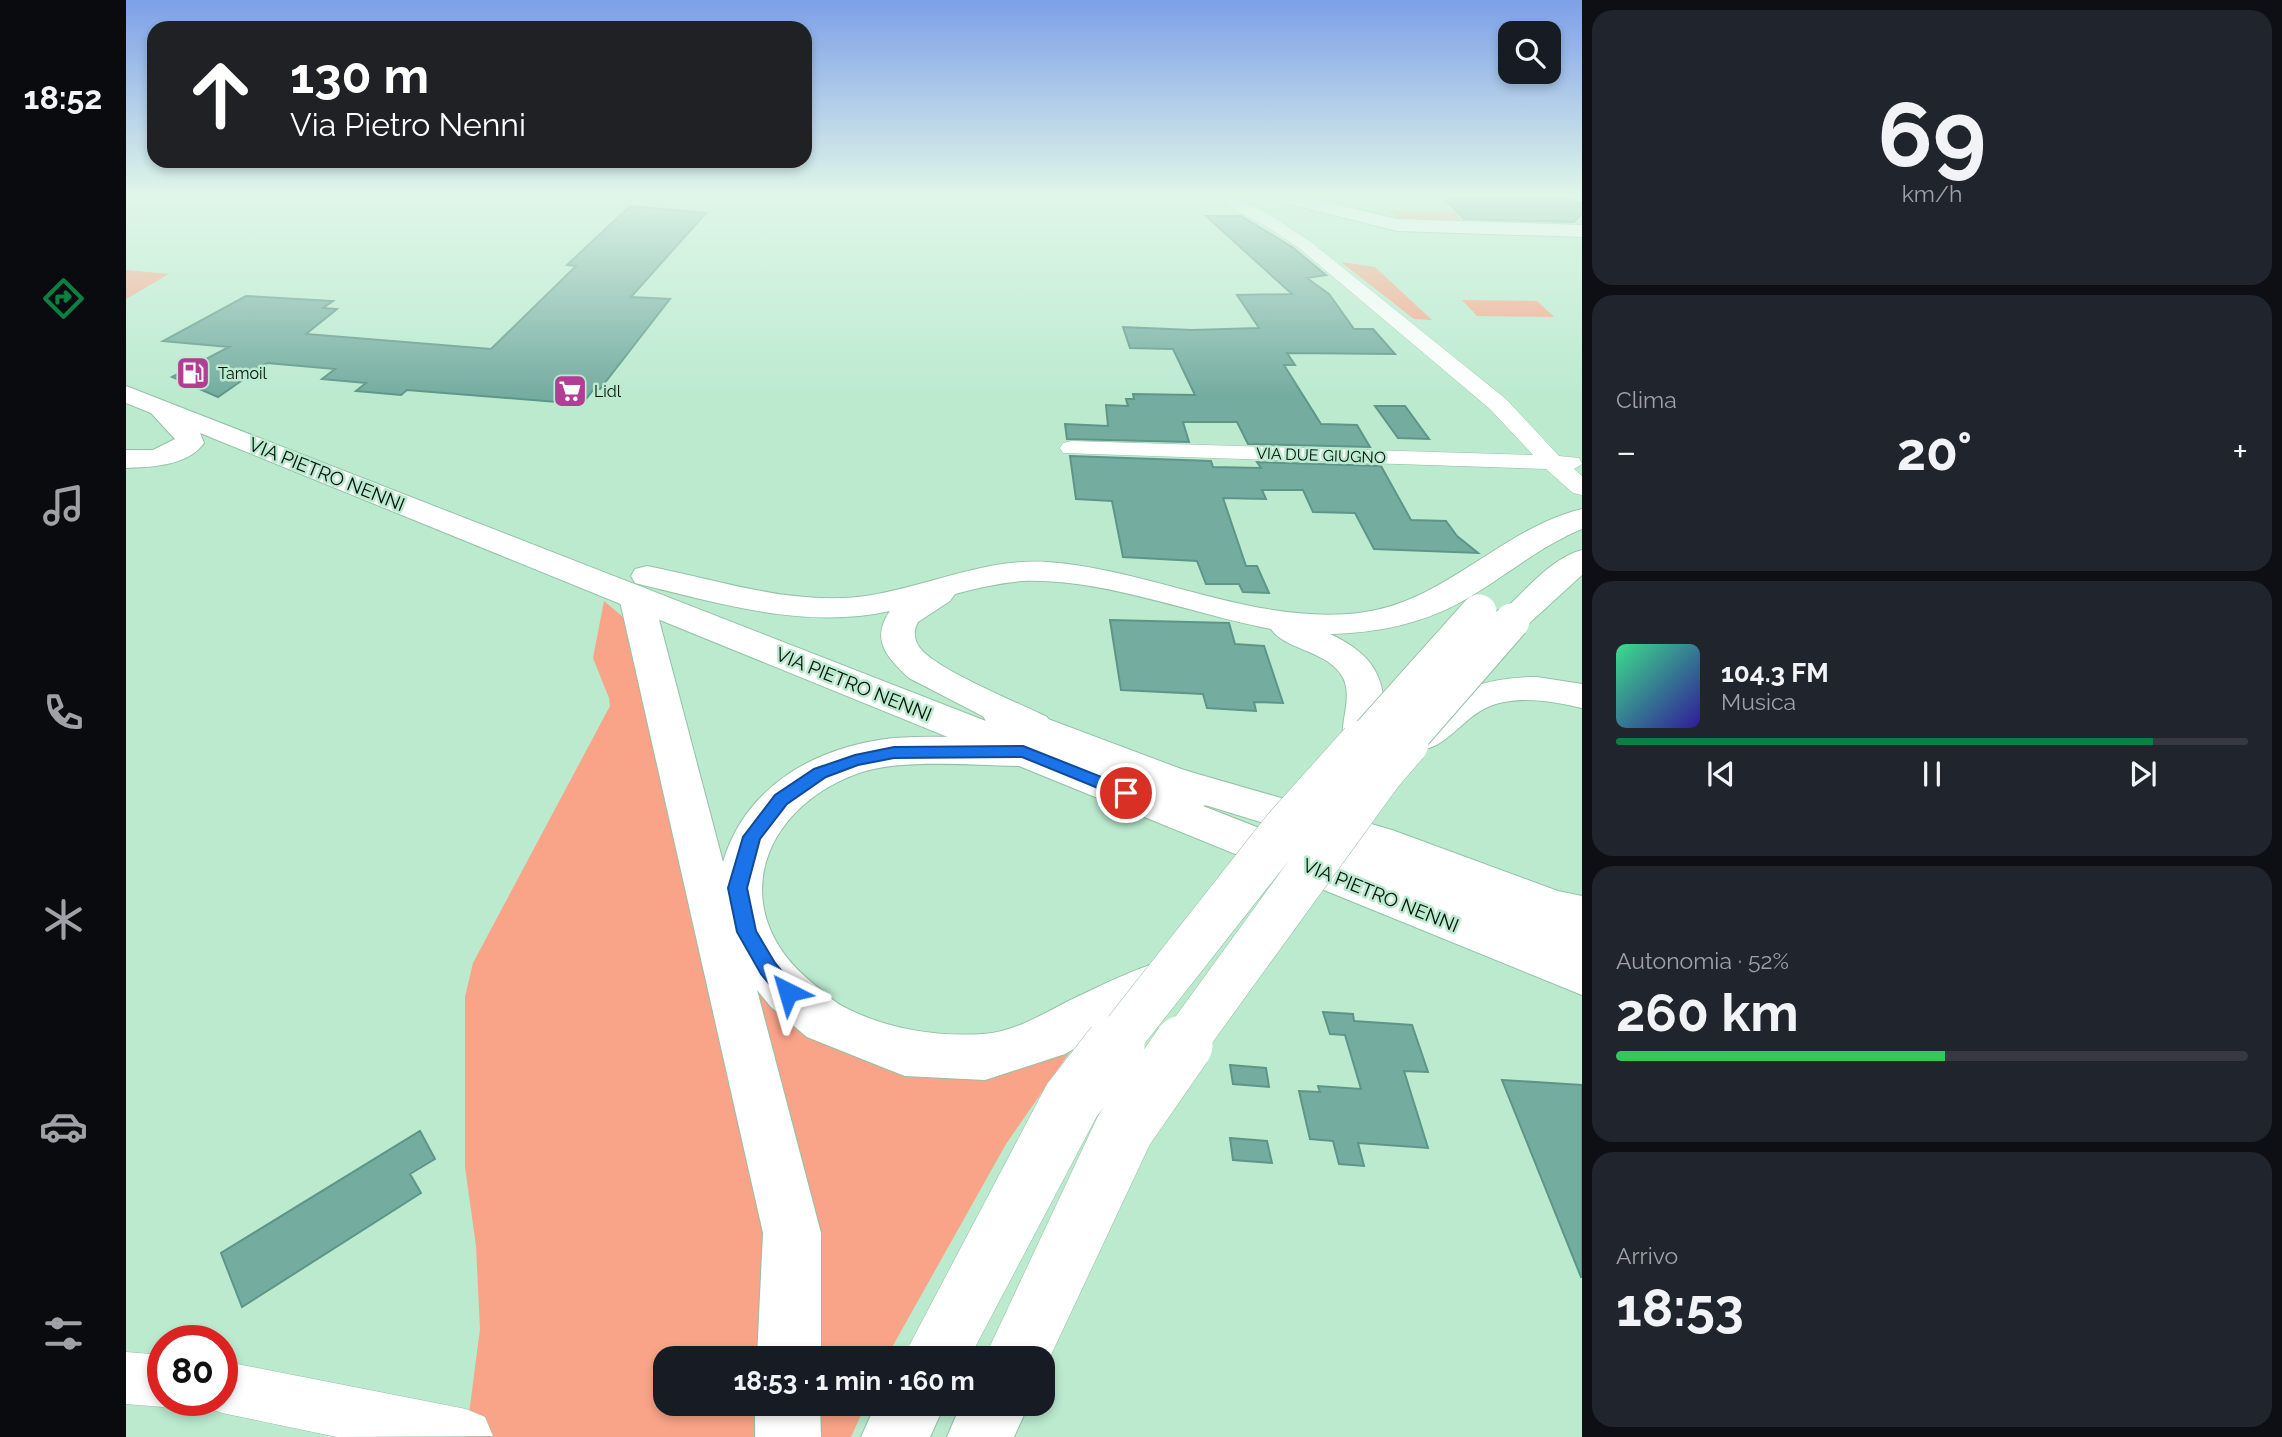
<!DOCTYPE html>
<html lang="it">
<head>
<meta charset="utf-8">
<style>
	:root { --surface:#171b24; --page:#20242c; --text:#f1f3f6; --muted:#9ea1a6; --line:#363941; --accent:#0b8043 }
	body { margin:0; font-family:Raleway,sans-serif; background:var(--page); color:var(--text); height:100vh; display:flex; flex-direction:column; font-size:26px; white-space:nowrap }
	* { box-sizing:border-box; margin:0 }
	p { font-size:23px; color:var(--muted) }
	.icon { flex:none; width:38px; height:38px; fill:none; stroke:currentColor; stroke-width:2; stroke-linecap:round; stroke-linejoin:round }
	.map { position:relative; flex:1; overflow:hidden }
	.details { display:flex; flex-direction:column; gap:10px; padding:10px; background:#0d0f14; width:700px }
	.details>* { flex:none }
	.top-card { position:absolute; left:21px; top:21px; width:665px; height:147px; border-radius:21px; box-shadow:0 4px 10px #0003; background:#202124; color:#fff; overflow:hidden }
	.fabs { position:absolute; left:1372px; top:21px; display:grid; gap:14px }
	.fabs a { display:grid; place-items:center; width:63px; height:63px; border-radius:14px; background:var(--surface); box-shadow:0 4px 10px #0003; font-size:35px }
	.speed { position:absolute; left:21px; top:1325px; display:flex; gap:14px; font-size:35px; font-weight:700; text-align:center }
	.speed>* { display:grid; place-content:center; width:91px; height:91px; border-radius:50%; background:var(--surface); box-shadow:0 4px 10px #0003; line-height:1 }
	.speed .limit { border:10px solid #d22; background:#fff; color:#111 }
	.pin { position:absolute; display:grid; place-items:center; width:60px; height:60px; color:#fff; margin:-30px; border:4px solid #fff; border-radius:50%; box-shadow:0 2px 7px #0007 }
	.me { position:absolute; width:77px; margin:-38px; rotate:320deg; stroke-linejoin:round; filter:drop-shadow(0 0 5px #0008) }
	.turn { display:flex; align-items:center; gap:24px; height:147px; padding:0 28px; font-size:32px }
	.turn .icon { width:91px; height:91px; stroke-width:2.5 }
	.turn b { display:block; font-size:49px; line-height:60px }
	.big { font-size:52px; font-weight:700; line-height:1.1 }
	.details .tile { flex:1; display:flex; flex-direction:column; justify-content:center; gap:10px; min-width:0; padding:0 24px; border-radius:21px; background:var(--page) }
	.details .dial { align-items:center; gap:0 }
	.dial b { font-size:91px; line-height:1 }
	.song { display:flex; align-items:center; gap:21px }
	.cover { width:84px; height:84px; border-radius:10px; background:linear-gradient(135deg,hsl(150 70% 55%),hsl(250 70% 35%)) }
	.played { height:7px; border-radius:4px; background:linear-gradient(90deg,var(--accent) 85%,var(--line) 85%) }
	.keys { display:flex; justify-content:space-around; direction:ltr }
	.heat { display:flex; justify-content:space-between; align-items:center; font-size:38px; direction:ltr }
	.charge { height:10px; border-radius:5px; background:linear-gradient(90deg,#34c759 52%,var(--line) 0) }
	.trip { position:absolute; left:527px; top:1346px; width:402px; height:70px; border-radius:21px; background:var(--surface); box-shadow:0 4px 10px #0003; font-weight:700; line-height:70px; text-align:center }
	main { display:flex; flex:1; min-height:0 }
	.tab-bar { display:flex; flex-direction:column; width:126px; justify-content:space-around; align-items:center; background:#090b0e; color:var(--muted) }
	.tab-bar .icon { width:49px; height:49px }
	.tab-bar .active { color:var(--accent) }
	.tab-bar b { font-size:32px; color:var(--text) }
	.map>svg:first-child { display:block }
	.green { fill:#f9a488 }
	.building { fill:#74aca0; stroke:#5e9589; stroke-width:2 }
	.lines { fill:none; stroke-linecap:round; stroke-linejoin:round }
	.minor-casing { stroke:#93c1a6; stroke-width:1 }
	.major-casing { stroke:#93c1a6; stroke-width:2 }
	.highway-casing { stroke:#93c1a6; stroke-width:2 }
	.minor { fill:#fff; fill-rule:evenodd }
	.major { fill:#fff; fill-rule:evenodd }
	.highway { fill:#fff; fill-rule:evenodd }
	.highway-bridge-far2-casing { stroke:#93c1a6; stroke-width:37; stroke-linecap:butt }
	.highway-bridge-far1-casing { stroke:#93c1a6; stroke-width:46; stroke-linecap:butt }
	.highway-bridge-casing { stroke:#93c1a6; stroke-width:60; stroke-linecap:butt }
	.highway-bridge-far2 { stroke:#fff; stroke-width:35 }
	.highway-bridge-far1 { stroke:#fff; stroke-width:45 }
	.highway-bridge { stroke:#fff; stroke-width:59 }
	.route { fill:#1a73e8; stroke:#114b97; stroke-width:2 }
	.labels { text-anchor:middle; stroke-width:5; stroke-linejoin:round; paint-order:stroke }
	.far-poi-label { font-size:16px; fill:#021209; stroke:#bbeacf; text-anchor:start }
	.far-street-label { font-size:16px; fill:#021209; stroke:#bbeacf }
	.street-label { font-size:19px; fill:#021209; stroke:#bbeacf }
</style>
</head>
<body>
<main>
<nav class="tab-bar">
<b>18:52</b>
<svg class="icon active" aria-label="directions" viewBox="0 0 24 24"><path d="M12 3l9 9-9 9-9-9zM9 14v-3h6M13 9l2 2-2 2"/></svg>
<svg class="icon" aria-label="music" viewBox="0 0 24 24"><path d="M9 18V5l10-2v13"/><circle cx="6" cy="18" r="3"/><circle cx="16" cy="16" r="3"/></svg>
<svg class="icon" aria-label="phone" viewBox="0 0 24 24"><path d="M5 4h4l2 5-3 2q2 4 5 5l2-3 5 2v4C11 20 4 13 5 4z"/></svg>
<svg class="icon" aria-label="climate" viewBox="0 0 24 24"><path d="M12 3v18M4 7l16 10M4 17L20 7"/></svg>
<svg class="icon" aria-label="car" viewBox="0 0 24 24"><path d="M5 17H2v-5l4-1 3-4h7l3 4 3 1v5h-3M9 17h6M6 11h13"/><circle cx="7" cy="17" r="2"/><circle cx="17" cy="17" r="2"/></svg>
<svg class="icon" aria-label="filters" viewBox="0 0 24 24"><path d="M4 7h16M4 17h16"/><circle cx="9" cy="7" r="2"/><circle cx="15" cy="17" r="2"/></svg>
</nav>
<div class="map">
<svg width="1456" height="1437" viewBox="0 0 1456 1437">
	<rect width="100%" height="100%" fill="#bbeacf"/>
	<path class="green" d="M1264 211 1328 212 1338 223 1273 220Z
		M1215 262 1249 267 1306 320 1288 319Z
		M0 270 43 274 0 299Z
		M1336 300 1411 301 1428 317 1351 316Z
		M478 601 497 617 616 952 694 1032 948 1046 880 1144 760 1358H539V1404H740L725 1437H340L354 1329 350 1246 339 1167V997L347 963 484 706 483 698 467 658Z"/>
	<path class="building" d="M1315 195H1420L1456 203V213L1448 222 1338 219Z
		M504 206 580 213 505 297 544 299 474 389H468L456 404 281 390 275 395 230 391 240 383 196 379 209 369 141 363 92 397 46 377 103 347 37 341 120 296 207 301 197 308 211 309 180 334 365 349 450 266 441 265Z
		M1080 216H1115L1166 247 1200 275 1181 278 1203 294 1228 329H1247L1269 354 1161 353 1169 365H1158L1195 424 1231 425 1244 447 1122 444 1111 422H1057L1063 442 941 439 939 424 982 426 980 405 1002 406 1000 399H1008L1007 394 1069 395 1047 349 1004 348 997 327 1066 330 1133 328 1111 295 1166 294Z
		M1249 406H1279L1303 439 1272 438Z
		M944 456 1085 461 1087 467 1135 468 1131 462 1255 466 1285 520 1320 521 1331 536 1352 553 1248 549 1229 513 1187 512 1177 490H1136L1140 499 1097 498 1120 566H1131L1143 593 1117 592 1113 584H1080L1071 561 997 557 986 501 950 499Z
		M984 620 1103 623 1109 644 1138 646 1157 703 1128 702 1130 711 1081 708 1077 694 995 690Z
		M1197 1012 1227 1014 1228 1021 1286 1025 1302 1072 1278 1071 1302 1148 1232 1143 1238 1166 1213 1164 1207 1141 1184 1139 1173 1091 1194 1092 1192 1086 1235 1089 1219 1035 1204 1034Z
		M1104 1065 1140 1068 1143 1087 1107 1084Z
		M1376 1080 1456 1085V1277H1455Z
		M294 1131 309 1159 284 1174 295 1193 116 1307 95 1253Z
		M1104 1138 1141 1141 1146 1163 1107 1160Z"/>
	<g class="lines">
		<g class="minor-casing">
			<path id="minor" d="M1083 195C1120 195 1155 222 1185 242L1380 399 1433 456 1453 458 1456 464 1448 469 1456 476V495L1447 493 1420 469 937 453 934 448 937 443 945 441 1407 455 1364 409 1173 248 1143 228Z
				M1442 195H1456V201L1444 198Z
				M0 1352 37 1355V1400H55L37 1407 0 1404Z
				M96 1361 340 1409 359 1417 367 1436 211 1437 96 1413 77 1406 75 1400H96Z"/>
		</g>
		<g class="major-casing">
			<path id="major" d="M1140 195H1173L1271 219 1456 225V237L1271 231 1143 199Z
				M0 386 860 721 855 713 860 704 874 701 1090 782 1096 792 1090 802 1077 806 1159 838 1156 832 1162 821 1177 816 1456 919V995L74 433 78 443C62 466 25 467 0 468V450H27L49 439 25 413 0 403Z"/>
		</g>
		<g class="highway-casing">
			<path id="highway" d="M1456 509V529C1412 547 1376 579 1335 602 1295 624 1250 633 1204 634 1245 653 1262 677 1257 722 1256 734 1255 743 1249 753L1235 757 1221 753C1207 730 1232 697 1214 673 1197 650 1158 649 1145 629 1065 614 978 578 897 581 874 583 851 588 829 594L824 601 792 622C787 631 788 640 794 648 811 670 893 703 921 717L926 726 921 735 907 739 893 735 783 678C761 657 744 640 764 611 679 630 592 603 509 583L505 576 509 569 521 566C593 580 666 606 740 596 801 587 858 558 921 562 1025 569 1127 625 1233 613 1319 603 1374 529 1456 509Z
				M1456 550V575L1398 628 1386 631 1374 628 1369 621 1374 614C1398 592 1425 558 1456 550Z
				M510 587 522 590 527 597 597 862C620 785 691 746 768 738 810 735 855 738 897 738L911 742 917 752 911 762 897 766C849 766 777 758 733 773 632 809 598 914 689 985 698 992 708 1002 718 1007 760 1029 810 1037 857 1034 892 1032 924 1009 955 995 982 982 1010 969 1038 960L1055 966 1062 980 1055 994 990 1025 939 1054 859 1080 779 1076 761 1069 681 1037 645 1007 631 990 695 1233V1358H631L637 1233 493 597 498 590Z
				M1411 677 1456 684V708C1427 701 1392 695 1364 706 1332 719 1317 758 1281 748L1275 739C1304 693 1361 677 1411 677Z
				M1044 766 1266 830 1432 891 1456 896V932L1412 921 1236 853 1030 790 1024 780 1030 770Z
				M629 1404H694L695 1437H629Z
				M750 1404H819L804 1437H735Z
				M835 1404H903L888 1437H821Z"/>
		</g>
		<use href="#minor" class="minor"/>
		<use href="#major" class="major"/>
		<use href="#highway" class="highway"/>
		<g class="highway-bridge-far2-casing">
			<path id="highway-bridge-far2" d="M1234 745 1353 612
				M1278 745 1386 621"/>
		</g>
		<g class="highway-bridge-far1-casing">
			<path id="highway-bridge-far1" d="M988 1046 1159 829 1236 743
				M1056 1046 1255 772 1280 743"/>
		</g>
		<g class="highway-bridge-casing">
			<path id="highway-bridge" d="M810 1358 946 1100 989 1045
				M891 1358 998 1130 1057 1045"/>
		</g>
		<use href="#highway-bridge-far2" class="highway-bridge-far2"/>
		<use href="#highway-bridge-far1" class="highway-bridge-far1"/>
		<use href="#highway-bridge" class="highway-bridge"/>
	</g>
	<linearGradient id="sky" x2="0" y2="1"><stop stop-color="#7da0e8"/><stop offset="0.49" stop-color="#e0f6e9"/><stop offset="1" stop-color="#e0f6e9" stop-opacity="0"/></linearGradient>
	<rect width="1456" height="397" fill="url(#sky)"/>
	<path class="route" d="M897 746 1006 789 1009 793 1000 799 994 797 896 757 768 758 732 765 700 777 661 804 634 839 621 888 630 931 649 963 673 992 670 998 662 1000 655 998 635 974 611 932 602 888 617 837 649 795 688 769 729 755 768 747Z"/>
	<defs>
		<g id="fuel-square" transform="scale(1.75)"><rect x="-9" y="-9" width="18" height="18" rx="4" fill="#b23d95" stroke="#bbeacf"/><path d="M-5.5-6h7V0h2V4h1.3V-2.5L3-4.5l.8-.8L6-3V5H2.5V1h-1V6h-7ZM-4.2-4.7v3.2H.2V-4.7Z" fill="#fff"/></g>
		<g id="supermarket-square" transform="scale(1.75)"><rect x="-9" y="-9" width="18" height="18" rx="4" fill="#b23d95" stroke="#bbeacf"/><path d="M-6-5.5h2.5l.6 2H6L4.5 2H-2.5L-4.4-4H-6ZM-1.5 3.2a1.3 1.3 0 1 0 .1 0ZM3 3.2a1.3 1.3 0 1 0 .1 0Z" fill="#fff"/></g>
	</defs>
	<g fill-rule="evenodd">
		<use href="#fuel-square" x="67" y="373"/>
		<use href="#supermarket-square" x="444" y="391"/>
	</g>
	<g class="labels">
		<g class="far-poi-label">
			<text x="92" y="379">Tamoil</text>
			<text x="468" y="397">Lidl</text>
		</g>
		<g class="far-street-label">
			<text transform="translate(1195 455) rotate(2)" y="6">VIA DUE GIUGNO</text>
		</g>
		<g class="street-label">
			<text transform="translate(201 474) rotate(22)" y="7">VIA PIETRO NENNI</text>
			<text transform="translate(728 684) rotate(22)" y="7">VIA PIETRO NENNI</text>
			<text transform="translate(1255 895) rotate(22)" y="7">VIA PIETRO NENNI</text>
		</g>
	</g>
</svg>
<div class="fabs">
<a><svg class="icon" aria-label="search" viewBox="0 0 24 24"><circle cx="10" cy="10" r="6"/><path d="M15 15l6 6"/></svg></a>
</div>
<div class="speed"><div class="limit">80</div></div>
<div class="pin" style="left:1000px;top:793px;background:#d93025"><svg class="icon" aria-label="arrive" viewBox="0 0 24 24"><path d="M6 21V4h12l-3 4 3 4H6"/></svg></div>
<svg class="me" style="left:662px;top:992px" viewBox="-20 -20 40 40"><path d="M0-17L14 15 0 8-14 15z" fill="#1a73e8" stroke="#fff" stroke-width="4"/></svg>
<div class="trip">18:53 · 1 min · 160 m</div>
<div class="top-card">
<div class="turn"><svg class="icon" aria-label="ahead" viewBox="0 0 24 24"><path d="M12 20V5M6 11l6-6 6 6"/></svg><div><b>130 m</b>Via Pietro Nenni</div></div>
</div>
</div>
<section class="details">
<div class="tile dial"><b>69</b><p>km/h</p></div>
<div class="tile"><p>Clima</p>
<div class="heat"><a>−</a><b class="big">20°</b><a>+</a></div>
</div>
<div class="tile">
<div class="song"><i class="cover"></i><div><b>104.3 FM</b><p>Musica</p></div></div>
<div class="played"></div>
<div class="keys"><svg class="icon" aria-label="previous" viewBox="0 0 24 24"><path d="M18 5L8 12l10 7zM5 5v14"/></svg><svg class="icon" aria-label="pause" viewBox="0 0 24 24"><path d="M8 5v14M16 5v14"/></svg><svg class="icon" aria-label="next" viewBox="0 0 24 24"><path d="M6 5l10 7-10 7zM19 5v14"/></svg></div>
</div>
<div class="tile"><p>Autonomia · 52%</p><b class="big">260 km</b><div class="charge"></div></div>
<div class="tile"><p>Arrivo</p><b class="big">18:53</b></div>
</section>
</main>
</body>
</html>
